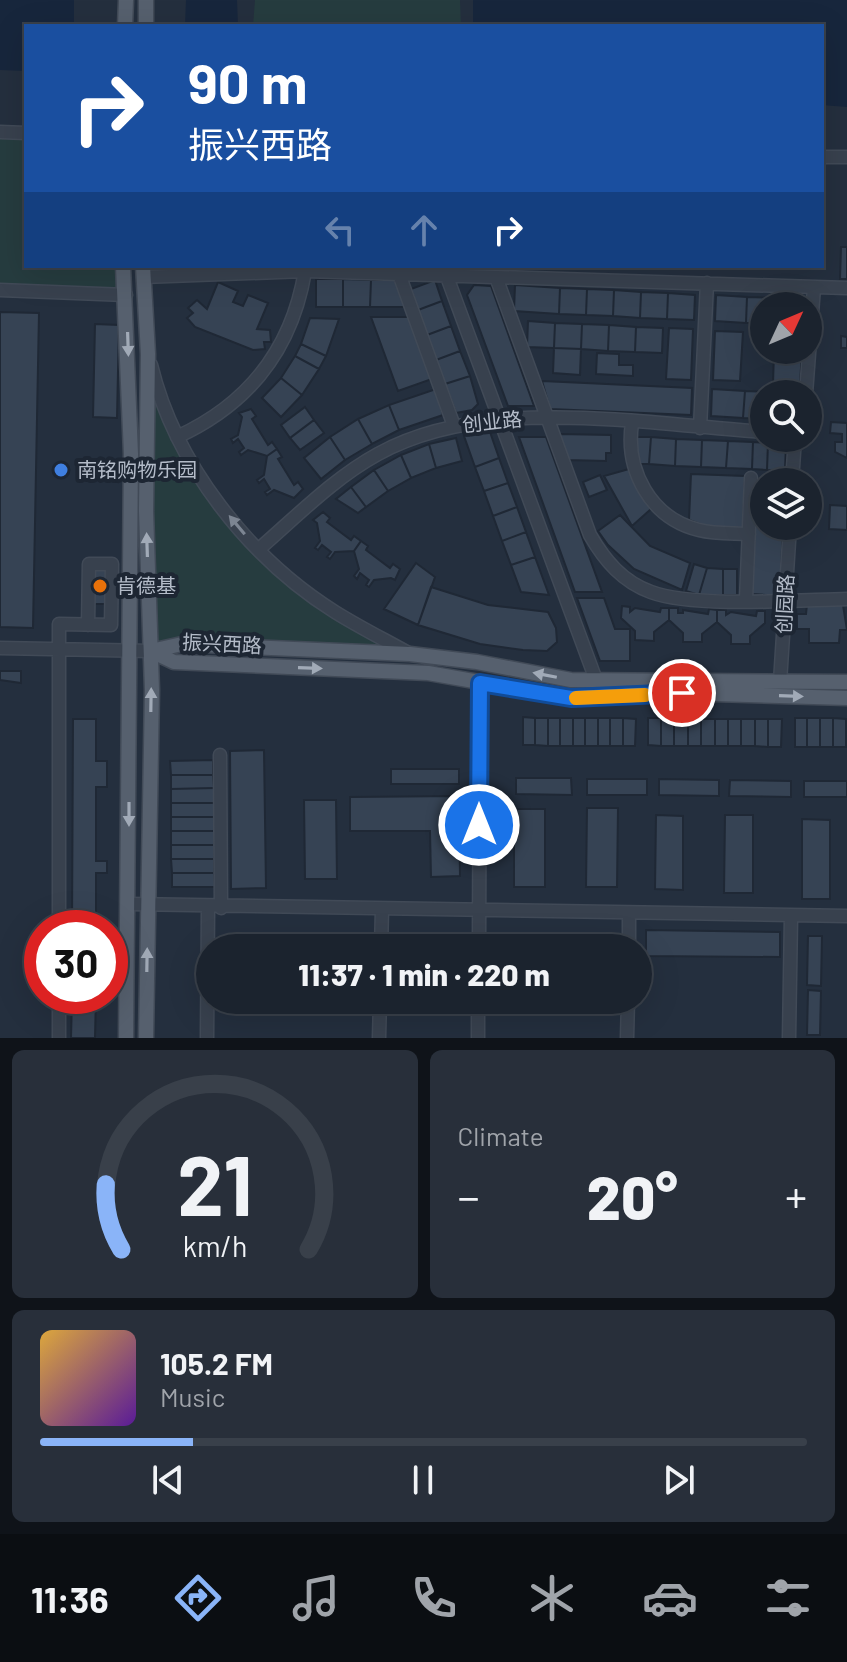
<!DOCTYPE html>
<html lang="en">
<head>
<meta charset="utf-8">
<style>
	:root { --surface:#1b232e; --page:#282f3a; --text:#f1f3f6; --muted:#a0a4aa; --line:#39404a; --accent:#8ab4f8 }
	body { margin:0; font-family:Barlow,"Noto Sans SC",sans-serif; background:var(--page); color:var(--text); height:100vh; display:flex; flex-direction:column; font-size:30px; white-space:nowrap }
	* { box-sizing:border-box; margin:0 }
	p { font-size:26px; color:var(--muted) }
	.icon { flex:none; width:44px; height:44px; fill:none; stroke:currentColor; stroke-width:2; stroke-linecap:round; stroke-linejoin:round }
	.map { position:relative; height:1038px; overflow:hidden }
	.side { display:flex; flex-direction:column; gap:12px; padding:12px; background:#0f1319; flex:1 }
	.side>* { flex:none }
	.hud { position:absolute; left:24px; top:24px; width:800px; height:244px; border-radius:0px; box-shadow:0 8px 32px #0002,0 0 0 2px var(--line); background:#1a4fa0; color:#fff; overflow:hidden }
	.needle { width:52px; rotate:46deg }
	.tools { position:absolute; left:750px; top:292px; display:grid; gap:16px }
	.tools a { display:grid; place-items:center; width:72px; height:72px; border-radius:50%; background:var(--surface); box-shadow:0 8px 32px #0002,0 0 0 2px var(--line); font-size:40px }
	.speed { position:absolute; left:24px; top:910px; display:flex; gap:16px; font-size:40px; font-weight:700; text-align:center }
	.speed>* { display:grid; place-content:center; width:104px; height:104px; border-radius:50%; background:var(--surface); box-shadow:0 8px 32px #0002,0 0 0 2px var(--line); line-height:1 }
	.speed .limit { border:12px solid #d22; background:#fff; color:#111 }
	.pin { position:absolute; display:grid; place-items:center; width:68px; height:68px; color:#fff; margin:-34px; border:4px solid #fff; border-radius:50%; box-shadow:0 2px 8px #0007 }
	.me { position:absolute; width:88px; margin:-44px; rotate:0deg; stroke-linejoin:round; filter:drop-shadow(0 0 6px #0008) }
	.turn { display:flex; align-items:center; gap:28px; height:168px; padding:0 32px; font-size:36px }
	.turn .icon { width:104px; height:104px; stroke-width:2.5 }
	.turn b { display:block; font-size:56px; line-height:68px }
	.lanes { display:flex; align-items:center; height:76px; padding:0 32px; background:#0003; justify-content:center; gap:40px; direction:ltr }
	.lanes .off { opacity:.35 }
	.big { font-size:60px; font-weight:800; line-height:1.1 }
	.side .card { flex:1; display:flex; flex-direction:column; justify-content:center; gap:12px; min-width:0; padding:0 28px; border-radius:12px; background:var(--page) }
	.side .dial { align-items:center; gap:0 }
	.dial svg { height:208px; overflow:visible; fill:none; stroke:var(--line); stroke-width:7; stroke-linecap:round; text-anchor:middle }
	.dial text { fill:var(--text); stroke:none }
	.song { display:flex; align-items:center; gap:24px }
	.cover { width:96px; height:96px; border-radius:12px; background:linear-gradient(135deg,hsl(40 70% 55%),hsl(270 70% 35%)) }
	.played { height:8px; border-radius:4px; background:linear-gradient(90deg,var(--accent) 20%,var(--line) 20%) }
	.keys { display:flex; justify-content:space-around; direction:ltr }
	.heat { display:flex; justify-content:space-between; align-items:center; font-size:44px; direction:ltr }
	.side .tiles { flex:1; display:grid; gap:12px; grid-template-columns:1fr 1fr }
	.card:last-child { grid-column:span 2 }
	.trip { position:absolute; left:196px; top:934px; width:456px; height:80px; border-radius:40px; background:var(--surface); box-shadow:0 8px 32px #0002,0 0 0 2px var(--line); font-weight:800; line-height:80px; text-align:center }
	.tab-bar { display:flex; height:128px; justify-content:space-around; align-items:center; background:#0b0e12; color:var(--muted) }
	.tab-bar .icon { width:56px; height:56px }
	.tab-bar .on { color:var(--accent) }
	.tab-bar b { font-size:36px; color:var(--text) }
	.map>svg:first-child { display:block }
	.green { fill:#263c3f }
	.water { fill:#17263c }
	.building { fill:#364354; stroke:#1f2835; stroke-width:2 }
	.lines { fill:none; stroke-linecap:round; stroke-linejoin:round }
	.minor-casing { stroke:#414a57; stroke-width:15 }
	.major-casing { stroke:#414a57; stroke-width:17 }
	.minor { stroke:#38414e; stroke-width:12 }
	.major { stroke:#56606e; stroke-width:14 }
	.oneway { fill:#a1aab7 }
	.oneway2 { fill:#7c8592 }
	.route-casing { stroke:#114b97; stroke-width:20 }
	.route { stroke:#1a73e8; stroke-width:14 }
	.slow { stroke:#f59e0b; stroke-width:14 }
	.shop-dot { fill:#3f7fe0; stroke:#1d2633; stroke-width:3 }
	.food-dot { fill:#e8710a; stroke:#1d2633; stroke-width:3 }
	.labels { text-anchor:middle; stroke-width:8; stroke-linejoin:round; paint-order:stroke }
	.street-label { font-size:20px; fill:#b4bcc9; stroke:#1d2633 }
	.poi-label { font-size:20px; fill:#b4bcc9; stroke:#1d2633; text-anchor:start }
</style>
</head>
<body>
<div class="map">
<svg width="847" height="1038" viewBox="0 0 847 1038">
	<rect width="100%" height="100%" fill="#242f3e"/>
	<path class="green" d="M255 0H460L461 26H253Z
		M0 132 26 133V266H123L126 295 0 290Z
		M148 354C169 432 232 533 295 583 330 610 373 631 410 654L150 648Z"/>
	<path class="water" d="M0 0H74V26H26V71L0 70Z
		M186 0H237L238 26H185Z
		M473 0H847V107L822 105V26H473Z"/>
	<path class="building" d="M841 247H847V279H840Z
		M316 279H343V307H316Z
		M343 279 371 280 370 307H343Z
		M371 280H395L405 307H370Z
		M435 280 442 301 418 310 411 289Z
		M218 282 238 291 233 302 243 306 248 295 268 303 257 329 270 330 271 342H264L265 349 253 350 195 327 187 318 193 313 188 308 197 300 207 309Z
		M474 285 491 286 534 406H508L467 295Z
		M515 285 560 288 559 314 514 311Z
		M560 288 587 289 586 315 559 314Z
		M587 289 614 290 613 316 586 315Z
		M614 290 641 292 640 318 613 316Z
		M641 292 668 293 667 319 640 318Z
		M668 293 695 295 694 320 667 319Z
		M716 295 747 297 746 323 715 321Z
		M747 297 777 298 776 306H764V323H746Z
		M777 298 804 299 803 306H776Z
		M442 301 451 326 427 335 418 310Z
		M0 312 39 313 33 628 0 627Z
		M371 317H409L432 379 398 391Z
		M310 318 339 319 326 356 301 344Z
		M528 321 555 323 554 348 527 347Z
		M555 323 582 324 581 349 554 348Z
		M95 324 119 325 117 418 93 417Z
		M582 324 609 325 608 351 581 349Z
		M609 325 636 327 635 352 608 351Z
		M451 326 460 351 436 360 427 335Z
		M636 327 663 328 662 353 635 352Z
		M669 328 693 329 691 380 666 379Z
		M715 331 743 332 740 381 713 380Z
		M841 336 847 337V348H841Z
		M301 344 326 356 319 369 295 356Z
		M554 348 581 349 580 375 553 373Z
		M774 350H802L800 386 773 384Z
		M460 351 470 376 445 384 436 360Z
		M597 353 619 354V365H633V376L596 374Z
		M295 356 319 369 302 395 281 378Z
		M470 376 478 404 472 410 456 413 445 384Z
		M281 378 302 395 281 417 262 398Z
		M542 381 692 388 691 415 550 409Z
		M436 389 443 415 399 430 389 405Z
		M712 389 745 391 743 418 711 416Z
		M745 391 770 392 764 394V419L743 418Z
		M389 405 399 430 372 444 358 419Z
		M305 407 314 420 290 438 281 425Z
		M251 409 256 416 252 419 268 445 272 442 277 449 267 456 248 450 241 455 239 452 244 448 238 439 233 443 231 439 238 435 242 417 239 413Z
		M358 419 372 444 345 460 330 437Z
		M314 420 324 433 300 450 290 438Z
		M831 422 847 423V458L835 452V442H842V434L830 433Z
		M490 432 499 458 475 467 464 436Z
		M559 434 611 435V453H606V461L566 460Z
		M330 437 345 460 321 479 304 458Z
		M519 437H546L602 592H575Z
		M637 437H651L649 464H636Z
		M651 437 676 439 675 466 649 464Z
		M456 438 462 461 436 468 429 444Z
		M676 439 702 440 701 467 675 466Z
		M702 440 728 441 726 468 701 467Z
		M728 441 753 442 752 469 726 468Z
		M753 442 768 443 767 470 752 469Z
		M768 443 786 444 785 471 767 470Z
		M429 444 436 468 411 478 401 455Z
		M277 449 282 457 278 459 294 485 298 482 303 489 294 498 274 490 267 495 265 492 270 489 264 479 259 483 257 480 264 475 267 456Z
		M401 455 411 478 388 491 374 470Z
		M499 458 508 483 484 491 475 467Z
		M629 469 651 509 632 526 604 476Z
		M374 470 388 491 366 507 351 487Z
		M691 474 745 476 743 530 711 528 689 520Z
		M600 475 607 490 589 497 583 482Z
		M757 480 785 482H764V526H783L780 596 752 594Z
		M508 483 517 507 493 516 484 491Z
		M351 487 366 507 358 513 336 499Z
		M830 505 847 506V530L829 529Z
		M517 507 526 532 502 541 493 516Z
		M323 512 330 518 327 522 351 540 354 536 361 541 354 551 335 552 330 559 327 557 331 552 322 545 318 550 315 548 320 541 317 523 313 520Z
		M620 515 650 546 690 563 682 590 634 569 608 545 598 531Z
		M526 532 535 557 511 565 502 541Z
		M361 541 368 546 366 550 390 568 393 564 400 569 395 580 391 578 374 580 369 587 366 585 369 580 360 573 357 579 354 576 359 569 354 551Z
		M535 557 549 595 521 592 511 565Z
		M416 563 435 577 418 625 384 609Z
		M694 564 707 568 699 595 686 591Z
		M92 567H109L108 604H91Z
		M707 568 723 569V595H699Z
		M723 569H737V595H723Z
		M431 587 488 605 548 612 556 628 557 642 547 651 523 650 480 644 418 625Z
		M577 598H604L615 629H630V661H600Z
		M807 604 843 605 847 630H840L839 643H809V629H797V614H806Z
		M622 606 630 607V612L635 608 660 612 661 608H669V620L654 632V641L635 640V631L621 618Z
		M669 608H678V613H683V610L708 614 709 609 717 610V622L702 634V642H683V633L669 620Z
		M717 610H726V615L731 612 756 616 757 611H765V623L750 636V644H731V635L717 622Z
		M0 671H21V683L0 680Z
		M523 717 535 718V745H523Z
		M535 718H548V746L535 745Z
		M548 718H560V746H548Z
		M560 718H573V746H560Z
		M573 718H585V746H573Z
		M585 718H598V746H585Z
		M598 718H610V746H598Z
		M610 718H623V746H610Z
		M623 718 636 719 635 746H623Z
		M648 718H661V746L648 745Z
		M661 718H674V746H661Z
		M674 718H688V746H674Z
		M688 718 701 719V746H688Z
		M795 718H807V747H795Z
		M807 718H820V747H807Z
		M820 718H833V747H820Z
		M833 718 846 719V747H833Z
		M73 719H96V761H107V787H96V861H107V873H96V928H72Z
		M701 719H715V746H701Z
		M715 719H728V746H715Z
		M728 719H741V746H728Z
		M741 719H755V746H741Z
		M755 719H768V747L755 746Z
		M768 719H782L781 747H768Z
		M264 750 266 888 231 889 230 751Z
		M213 760V775H171L170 761Z
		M391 769H459V784H391Z
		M171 775H213L214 788 171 789Z
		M516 778H571L572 795 516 794Z
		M587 779H647V795H587Z
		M659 779 719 780V796L659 795Z
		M730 780 791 781V797L729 796Z
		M804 781H847V797H804Z
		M214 788V803H171V789Z
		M459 796 460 876 431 877 430 831H350V797Z
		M304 800H336L337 879H305Z
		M171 803H214V817H171Z
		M587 808H618L617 887H586Z
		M514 809H545V887H514Z
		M656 815 683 816V890L655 889Z
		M725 815H753V893H724Z
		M171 817H214V831H171Z
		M802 819 830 820V899H802Z
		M171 831H214V845H171Z
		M171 845H214V859H171Z
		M171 859H214V873H172Z
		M172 873H214L215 887H172Z
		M646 930 780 932V957L646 956Z
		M808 936H822L821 986 807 985Z
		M808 990 821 991 820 1035H807Z
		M72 996H96L95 1038H71Z"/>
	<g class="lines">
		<g class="minor-casing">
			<path id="minor" d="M0 132 26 133
				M822 157H847
				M443 266 596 680
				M399 274 454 426
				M143 277 305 271 847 288
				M496 277 590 535C605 561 623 582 651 592 694 608 799 600 847 599
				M0 290 126 295
				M151 365C175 464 249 558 335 612 359 627 385 640 410 654
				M806 394 814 287
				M632 423C625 470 650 518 699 530 715 534 732 533 749 534
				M700 428 707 283
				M177 437C249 404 292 349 305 271
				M792 482 795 438
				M259 549C297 516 334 478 378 454 486 394 645 424 764 432
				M746 600 751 478
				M0 648 151 651
				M780 682 790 526
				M220 755 221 908
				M129 904 847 916
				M59 928V624L111 625 112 564H89L88 625
				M381 948 382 910
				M479 948 480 683
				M629 948V913
				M59 996V1038
				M207 1038 208 908
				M379 1038 380 1000
				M478 1038V1000
				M627 1038 628 1000
				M789 1038 791 917"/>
		</g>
		<g class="major-casing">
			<path id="major" d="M125 26 126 0
				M146 26V0
				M123 266 131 454 126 1038
				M143 266 148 354 146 511 152 690 146 1038
				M151 651 174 662 428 673 571 698 682 693 847 698
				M151 651 182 644 410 654 477 662 571 680 847 682"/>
		</g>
		<use href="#minor" class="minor"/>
		<use href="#major" class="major"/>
	</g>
	<defs><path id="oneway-solid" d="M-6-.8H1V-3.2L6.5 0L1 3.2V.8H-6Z" transform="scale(2)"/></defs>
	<g class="oneway">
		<use href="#oneway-solid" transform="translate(128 344) rotate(88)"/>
		<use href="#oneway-solid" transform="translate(147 545) rotate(-92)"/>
		<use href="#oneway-solid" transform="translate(310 668) rotate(2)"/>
		<use href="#oneway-solid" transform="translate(545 675) rotate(-169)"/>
		<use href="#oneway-solid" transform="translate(791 696) rotate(2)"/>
		<use href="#oneway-solid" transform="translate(151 700) rotate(-89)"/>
		<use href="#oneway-solid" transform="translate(129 814) rotate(90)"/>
		<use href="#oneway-solid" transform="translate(147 960) rotate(-89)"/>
	</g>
	<use class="oneway2" href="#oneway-solid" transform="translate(237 525) rotate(-130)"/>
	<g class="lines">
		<g class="route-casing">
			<path id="route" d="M479 825 480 683 571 698 682 693"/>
		</g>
		<use href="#route" class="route"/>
		<path class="slow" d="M576 698 645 695"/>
	</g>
	<circle class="shop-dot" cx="61" cy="470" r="8"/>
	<circle class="food-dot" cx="100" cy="586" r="8"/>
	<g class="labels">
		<g class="street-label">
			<text transform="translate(492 422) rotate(-6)" y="7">创业路</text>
			<text transform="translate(785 604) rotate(-87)" y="7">创园路</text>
			<text transform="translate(222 644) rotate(3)" y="7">振兴西路</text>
		</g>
		<g class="poi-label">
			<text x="77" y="477">南铭购物乐园</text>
			<text x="116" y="593">肯德基</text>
		</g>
	</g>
</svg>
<div class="tools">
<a><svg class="needle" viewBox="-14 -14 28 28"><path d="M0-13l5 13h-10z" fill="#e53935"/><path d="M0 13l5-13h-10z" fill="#a0a4aa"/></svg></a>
<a><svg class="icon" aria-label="search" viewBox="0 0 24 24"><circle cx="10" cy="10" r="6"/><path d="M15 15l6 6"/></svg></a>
<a><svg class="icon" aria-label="layers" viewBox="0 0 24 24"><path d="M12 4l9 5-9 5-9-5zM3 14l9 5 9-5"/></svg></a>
</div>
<div class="speed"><div class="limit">30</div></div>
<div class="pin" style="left:682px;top:693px;background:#d93025"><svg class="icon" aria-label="arrive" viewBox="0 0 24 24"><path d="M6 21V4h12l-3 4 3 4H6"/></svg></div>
<svg class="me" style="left:479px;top:825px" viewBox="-20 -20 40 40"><circle r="17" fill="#1a73e8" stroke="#fff" stroke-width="3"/><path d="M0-11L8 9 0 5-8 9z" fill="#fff"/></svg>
<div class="trip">11:37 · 1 min · 220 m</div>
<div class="hud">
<div class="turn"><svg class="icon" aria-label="right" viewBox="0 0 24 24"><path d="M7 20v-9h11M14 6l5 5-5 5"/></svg><div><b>90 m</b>振兴西路</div></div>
<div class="lanes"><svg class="icon off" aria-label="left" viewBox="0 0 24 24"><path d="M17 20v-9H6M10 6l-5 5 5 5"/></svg><svg class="icon off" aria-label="ahead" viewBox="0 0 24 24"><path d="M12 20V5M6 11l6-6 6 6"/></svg><svg class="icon" aria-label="right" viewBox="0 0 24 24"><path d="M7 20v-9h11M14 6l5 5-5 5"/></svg></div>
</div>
</div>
<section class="side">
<div class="tiles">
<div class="card dial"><svg viewBox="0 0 100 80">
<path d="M14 69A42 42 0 1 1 86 69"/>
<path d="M14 69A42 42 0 0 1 8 44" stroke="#8ab4f8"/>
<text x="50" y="56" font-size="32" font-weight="700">21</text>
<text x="50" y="72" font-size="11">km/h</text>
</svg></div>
<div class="card"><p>Climate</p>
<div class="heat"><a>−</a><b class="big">20°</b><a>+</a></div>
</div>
<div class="card">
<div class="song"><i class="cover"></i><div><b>105.2 FM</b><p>Music</p></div></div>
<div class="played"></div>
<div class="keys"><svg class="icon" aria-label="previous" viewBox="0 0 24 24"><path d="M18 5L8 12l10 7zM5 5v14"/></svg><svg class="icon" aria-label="pause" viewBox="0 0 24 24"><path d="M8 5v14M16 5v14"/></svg><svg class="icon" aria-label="next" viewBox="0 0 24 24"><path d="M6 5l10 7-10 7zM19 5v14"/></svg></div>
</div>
</div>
</section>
<nav class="tab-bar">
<b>11:36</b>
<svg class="icon on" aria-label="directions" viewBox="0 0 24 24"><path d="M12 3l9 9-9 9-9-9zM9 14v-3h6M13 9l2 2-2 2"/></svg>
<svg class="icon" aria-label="music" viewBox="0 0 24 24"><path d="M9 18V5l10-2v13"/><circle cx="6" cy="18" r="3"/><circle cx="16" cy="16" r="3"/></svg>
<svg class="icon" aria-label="phone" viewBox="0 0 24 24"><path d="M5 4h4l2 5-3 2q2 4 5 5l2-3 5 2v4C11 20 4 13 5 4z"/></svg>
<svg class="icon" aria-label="climate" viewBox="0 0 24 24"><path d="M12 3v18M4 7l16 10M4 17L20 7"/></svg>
<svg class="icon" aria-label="car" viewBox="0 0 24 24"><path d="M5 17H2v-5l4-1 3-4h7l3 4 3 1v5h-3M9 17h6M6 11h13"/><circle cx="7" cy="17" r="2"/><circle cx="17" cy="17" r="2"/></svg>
<svg class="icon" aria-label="filters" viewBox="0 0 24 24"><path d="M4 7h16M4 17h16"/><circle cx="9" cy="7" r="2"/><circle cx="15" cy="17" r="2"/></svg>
</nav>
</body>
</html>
